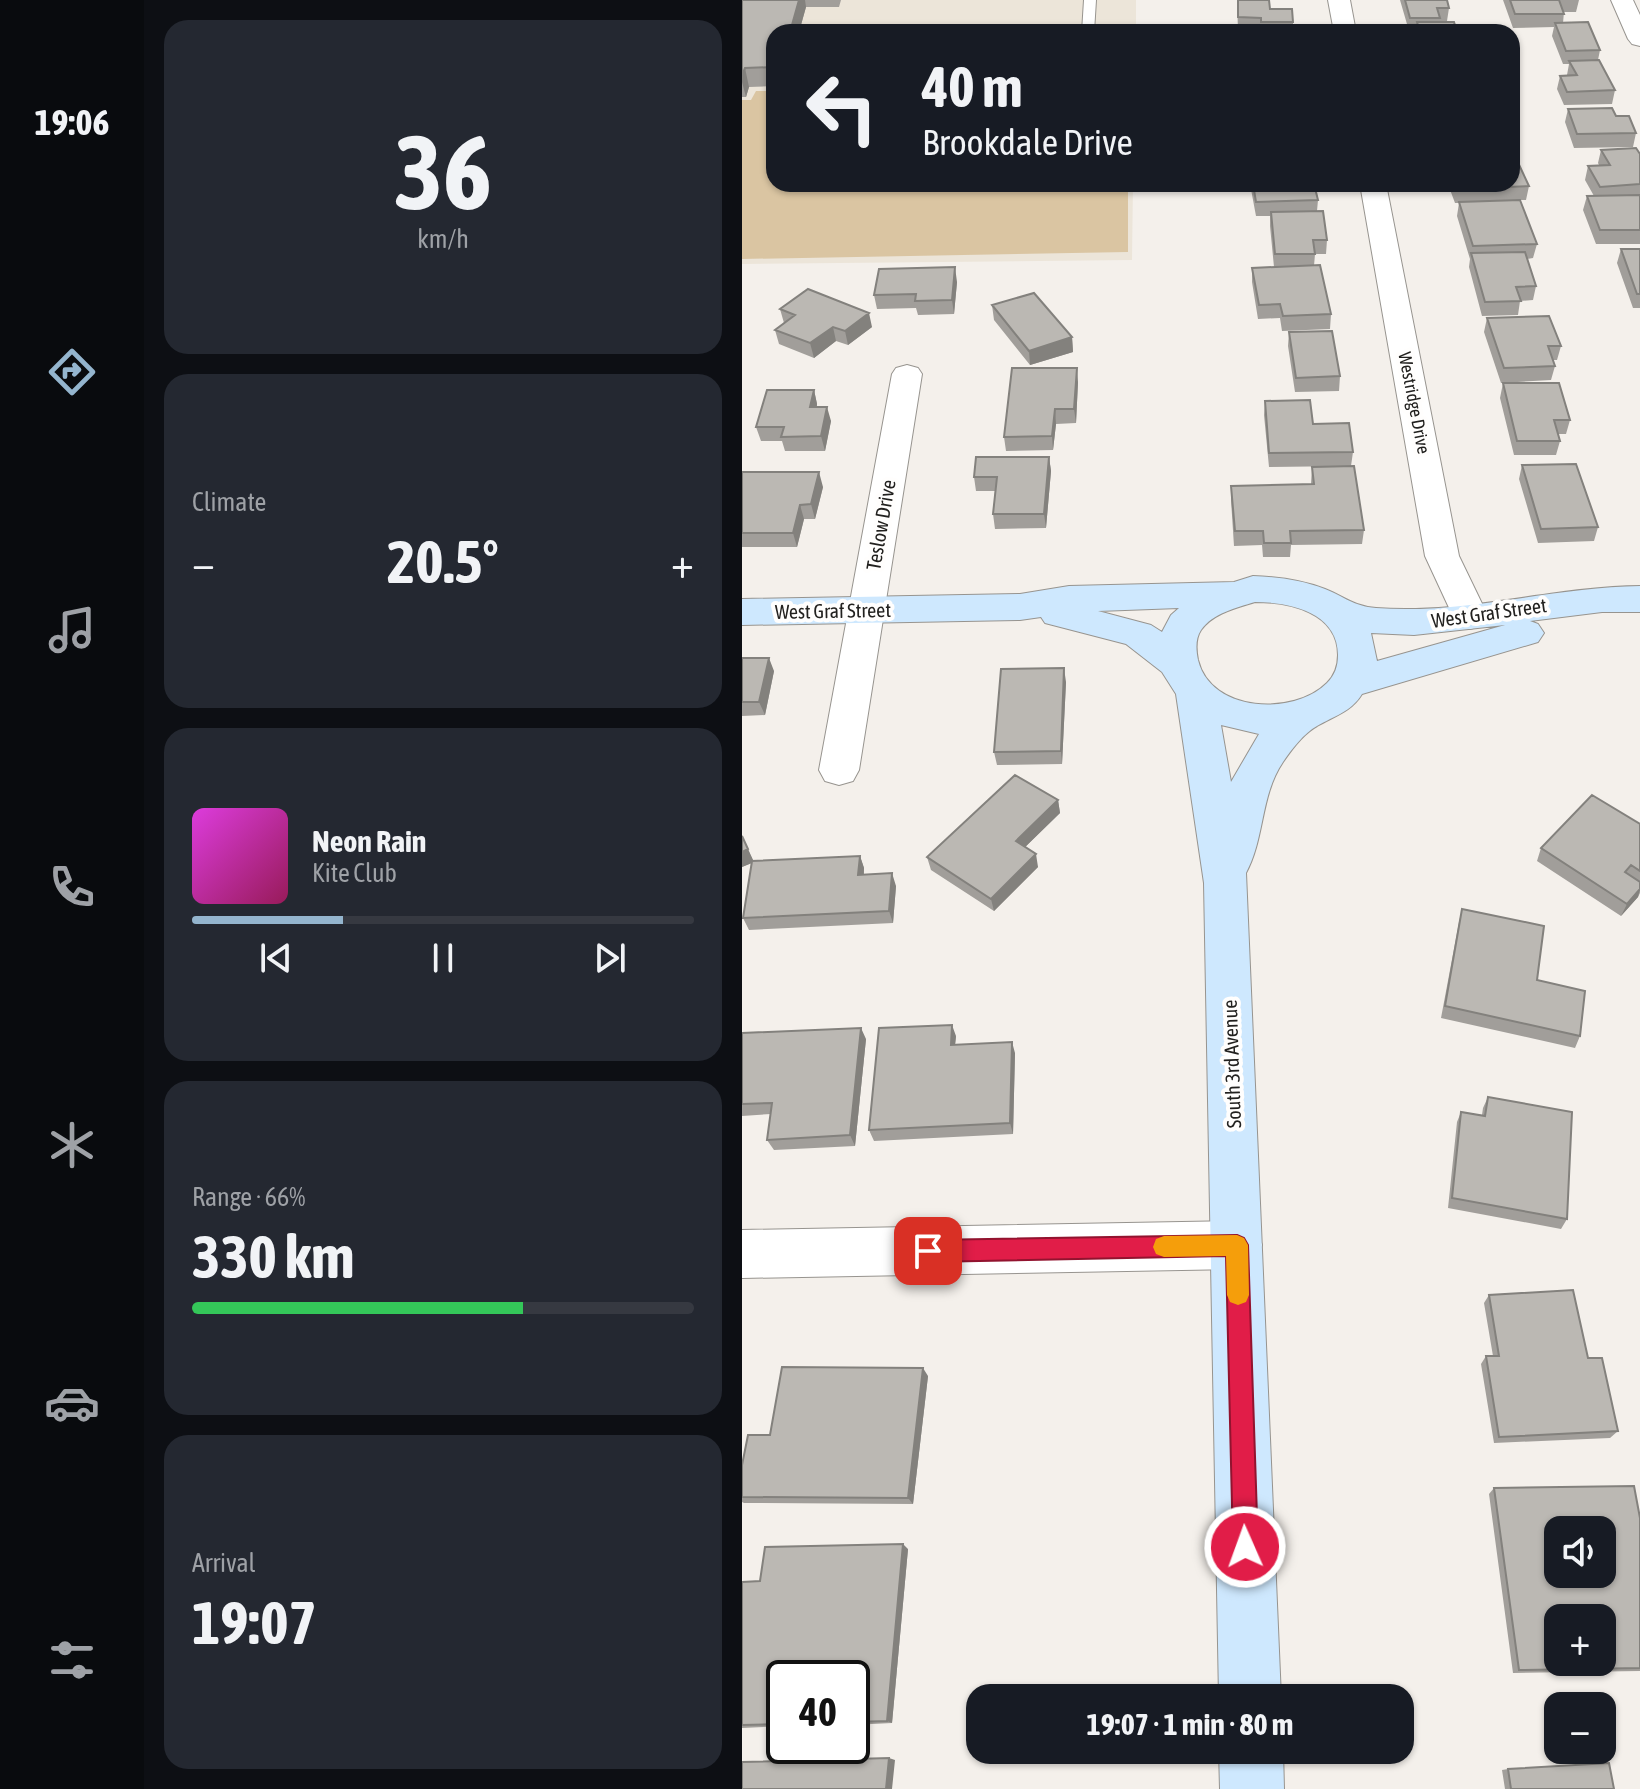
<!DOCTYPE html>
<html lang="en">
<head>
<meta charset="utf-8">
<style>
	:root { --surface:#171b24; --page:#242831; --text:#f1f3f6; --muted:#9ea1a6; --line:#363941; --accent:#94b5ce }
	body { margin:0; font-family:"Asap Condensed",sans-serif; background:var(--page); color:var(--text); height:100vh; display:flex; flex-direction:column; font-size:30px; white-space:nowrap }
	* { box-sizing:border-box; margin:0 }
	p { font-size:26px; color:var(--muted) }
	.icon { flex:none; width:44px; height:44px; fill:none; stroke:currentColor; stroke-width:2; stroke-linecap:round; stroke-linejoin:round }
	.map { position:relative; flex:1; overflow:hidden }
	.sheet { display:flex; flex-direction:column; gap:20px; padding:20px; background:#0d0f14; width:598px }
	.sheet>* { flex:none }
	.top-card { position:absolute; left:24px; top:24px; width:754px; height:168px; border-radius:24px; box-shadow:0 2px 6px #0004; background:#171b24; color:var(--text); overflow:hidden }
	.buttons { position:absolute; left:802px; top:1516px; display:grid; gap:16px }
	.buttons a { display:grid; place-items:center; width:72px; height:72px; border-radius:16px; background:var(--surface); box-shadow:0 2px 6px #0004; font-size:40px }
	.speed { position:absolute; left:24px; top:1660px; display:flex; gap:16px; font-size:40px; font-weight:700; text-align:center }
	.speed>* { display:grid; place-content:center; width:104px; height:104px; border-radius:50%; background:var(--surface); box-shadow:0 2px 6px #0004; line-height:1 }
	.speed .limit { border:4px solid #111; border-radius:12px; background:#fff; color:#111 }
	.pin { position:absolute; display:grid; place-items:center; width:68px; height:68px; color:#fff; margin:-34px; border-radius:16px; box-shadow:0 4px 12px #0006 }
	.me { position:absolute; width:88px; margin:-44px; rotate:358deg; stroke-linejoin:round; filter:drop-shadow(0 0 6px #0008) }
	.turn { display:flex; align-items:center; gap:28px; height:168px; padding:0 24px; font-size:36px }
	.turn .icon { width:104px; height:104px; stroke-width:2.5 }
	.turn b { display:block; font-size:56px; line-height:68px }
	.big { font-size:60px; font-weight:700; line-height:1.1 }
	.sheet .widget { flex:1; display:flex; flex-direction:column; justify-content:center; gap:12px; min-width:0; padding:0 28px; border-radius:24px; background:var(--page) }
	.sheet .dial { align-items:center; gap:0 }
	.dial b { font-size:104px; line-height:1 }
	.song { display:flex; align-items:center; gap:24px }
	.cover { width:96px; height:96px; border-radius:12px; background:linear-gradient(135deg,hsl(300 70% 55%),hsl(330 70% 35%)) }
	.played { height:8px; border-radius:4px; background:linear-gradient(90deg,var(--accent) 30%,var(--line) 30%) }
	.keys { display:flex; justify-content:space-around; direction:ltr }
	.heat { display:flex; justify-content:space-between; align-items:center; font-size:44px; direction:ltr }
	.charge { height:12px; border-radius:6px; background:linear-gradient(90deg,#34c759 66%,var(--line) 0) }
	.trip { position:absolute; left:224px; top:1684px; width:448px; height:80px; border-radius:24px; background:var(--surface); box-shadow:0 2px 6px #0004; font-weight:700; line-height:80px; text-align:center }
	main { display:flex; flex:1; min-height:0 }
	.menu { display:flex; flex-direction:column; width:144px; justify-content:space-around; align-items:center; background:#090b0e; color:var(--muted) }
	.menu .icon { width:56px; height:56px }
	.menu .current { color:var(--accent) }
	.menu b { font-size:36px; color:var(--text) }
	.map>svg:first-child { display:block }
	.built { fill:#ece5d9 }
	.green { fill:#dac5a2 }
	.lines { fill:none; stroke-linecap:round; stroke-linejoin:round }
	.lane-casing { stroke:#97948f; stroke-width:2 }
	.street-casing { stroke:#97948f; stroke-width:2 }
	.secondary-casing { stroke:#97948f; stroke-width:2 }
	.lane { fill:#fff; fill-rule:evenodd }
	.street { fill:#fff; fill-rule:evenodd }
	.secondary { fill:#cee8fe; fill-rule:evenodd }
	.wall { fill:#a19e9a }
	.shaded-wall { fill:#83817d }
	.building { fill:#bbb8b3; stroke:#83817d; stroke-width:2; fill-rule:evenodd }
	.route { fill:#e11d48; stroke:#92132f; stroke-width:2 }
	.slow { fill:#f59e0b }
	.labels { text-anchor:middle; stroke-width:8; stroke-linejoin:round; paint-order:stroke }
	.far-street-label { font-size:18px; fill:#22211f; stroke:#fffefd }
	.street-label { font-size:20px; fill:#22211f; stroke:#fffefd }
</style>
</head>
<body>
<main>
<nav class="menu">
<b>19:06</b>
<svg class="icon current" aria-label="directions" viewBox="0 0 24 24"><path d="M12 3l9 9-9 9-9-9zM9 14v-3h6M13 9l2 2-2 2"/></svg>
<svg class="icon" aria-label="music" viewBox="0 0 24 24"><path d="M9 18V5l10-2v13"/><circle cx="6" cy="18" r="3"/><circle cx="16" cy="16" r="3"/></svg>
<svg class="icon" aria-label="phone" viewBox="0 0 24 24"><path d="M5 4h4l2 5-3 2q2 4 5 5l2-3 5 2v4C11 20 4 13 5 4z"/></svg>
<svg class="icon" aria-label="climate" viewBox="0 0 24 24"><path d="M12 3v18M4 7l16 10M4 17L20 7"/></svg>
<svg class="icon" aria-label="car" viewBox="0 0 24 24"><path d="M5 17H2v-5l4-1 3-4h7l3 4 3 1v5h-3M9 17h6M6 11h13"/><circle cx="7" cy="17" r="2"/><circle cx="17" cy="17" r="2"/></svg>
<svg class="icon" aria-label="filters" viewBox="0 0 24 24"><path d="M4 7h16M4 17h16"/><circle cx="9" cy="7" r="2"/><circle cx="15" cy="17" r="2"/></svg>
</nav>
<section class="sheet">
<div class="widget dial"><b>36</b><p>km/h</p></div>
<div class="widget"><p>Climate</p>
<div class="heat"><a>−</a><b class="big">20.5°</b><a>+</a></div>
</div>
<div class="widget">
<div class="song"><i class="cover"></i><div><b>Neon Rain</b><p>Kite Club</p></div></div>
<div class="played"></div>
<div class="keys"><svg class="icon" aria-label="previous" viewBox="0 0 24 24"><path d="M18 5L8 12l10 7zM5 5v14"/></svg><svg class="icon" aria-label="pause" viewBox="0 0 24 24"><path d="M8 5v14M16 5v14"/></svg><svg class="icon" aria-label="next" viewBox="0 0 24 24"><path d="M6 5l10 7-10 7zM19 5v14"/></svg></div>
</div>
<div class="widget"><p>Range · 66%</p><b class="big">330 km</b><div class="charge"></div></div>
<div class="widget"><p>Arrival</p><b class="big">19:07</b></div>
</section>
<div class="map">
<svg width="898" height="1789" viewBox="0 0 898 1789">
	<rect width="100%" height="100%" fill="#f4f0eb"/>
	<path class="built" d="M0 0H394V32H32V184H391L390 260 0 264Z"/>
	<path class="green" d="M14 91H32V184H386V252L0 259V100H9Z"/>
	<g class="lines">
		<g class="lane-casing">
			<path id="lane" d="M342 0H354L352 32H340Z"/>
		</g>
		<g class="street-casing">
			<path id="street" d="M586 0H608L614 32H592Z
				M869 0H891L898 15V46L890 44 886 39Z
				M618 184H644L717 556 746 616 741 625 728 629 715 625 683 556Z
				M165 365 176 368 180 374 117 770 111 781 97 785 83 781 77 770 150 374 154 368Z
				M495 1221 513 1228 520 1245 513 1262 495 1269 0 1278V1230Z"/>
		</g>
		<g class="secondary-casing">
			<path id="secondary" d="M511 576C536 577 560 580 583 589 603 597 611 606 634 608 722 615 810 587 898 586V612H860L788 621 796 624 802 633 796 642 620 694C609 712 592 716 575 726 562 733 549 750 541 762 518 796 523 838 504 873L539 1698H477L462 883 434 694 420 672 384 644 303 623 299 617 278 620 0 625V599L278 594 327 586 492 582ZM513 602C547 602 596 612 596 655 596 666 593 675 585 683 552 716 469 713 456 660 454 650 453 639 459 630 471 613 494 608 513 602ZM437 608 429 615 420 632 409 625 356 611ZM763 625 635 661 629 633 672 635ZM479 725 517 734 489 782Z
				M477 1750H541L542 1789H478Z"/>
		</g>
		<use href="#lane" class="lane"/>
		<use href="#street" class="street"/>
		<use href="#secondary" class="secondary"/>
	</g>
	<path class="wall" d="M0 0H99L97 7H64L57 32H32V86L7 87 4 97H0Z
		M495 0 528 9 551 22V32L496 31Z
		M658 0H705L707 8 705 21 698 22 715 32 667 31Z
		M761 0H837L834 12H822L821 23 858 50 856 60 873 90 870 104 822 105 815 89 818 76 825 75 827 64H821L810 36 812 27 771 28Z
		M826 109 874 116 894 133 891 147 832 148 823 122Z
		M859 150 898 154V244H854L841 210 845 196H852L843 180 846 166 857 165 856 163Z
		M508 184H572L576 200 575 211 585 240 584 254H573L572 266 589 314 588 329 540 331 538 318 516 319 510 282V268L532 267 528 226V216H514Z
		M707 184H770L787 186 784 200H777L795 244 791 258 785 259 794 286 791 300 778 301 776 315 740 316 727 267 728 259 715 216 717 203H713L707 187Z
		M879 249H898V308H891L875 263Z
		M215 282 212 314 176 315 174 308 135 309 132 295Z
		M250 305 330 337 331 352 288 365 252 320Z
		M38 309 130 327 106 345 94 341 72 358 37 344 33 330 42 323Z
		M745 318 819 346 815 360H811L813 366 809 380 759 383 742 332Z
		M547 332 598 376 597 391 553 392 546 346Z
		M336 382 334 423 314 424 311 450 264 451 262 437Z
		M761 383 828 420 824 434H816L818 441 814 455H772L758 398Z
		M72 390 75 404V407L89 421 83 451H43L40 441H19L14 427Z
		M523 401 571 424 611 452 609 466 622 530 620 544 549 545 548 557H521L520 545 492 546 489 500V486L569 484 570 467 608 466 527 467 522 415Z
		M307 457 309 471 304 528 253 529 251 514 253 491H234L232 477Z
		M780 465 856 527 852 541 796 543 777 479Z
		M0 472 81 487 73 519H62L55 547H0Z
		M0 658 32 671 23 715 0 716Z
		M324 682 320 764 255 765 252 752Z
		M316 800 318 813 283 847 296 867 252 911 189 870 185 857Z
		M898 824V893L896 897 879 916 795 861 799 848Z
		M0 836 11 861 118 856 122 868V874L154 886 151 923 7 930 1 918 10 863 0 867Z
		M720 909 795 980 838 1036 833 1048 699 1018 717 922Z
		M0 1033 124 1039 113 1146 32 1150 25 1140 29 1114 0 1116Z
		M214 1036 213 1044 273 1053 271 1134 132 1141 127 1130Z
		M746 1097 825 1219 819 1229 706 1208 715 1122 719 1112 740 1115 741 1108Z
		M747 1295 846 1358 876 1431 868 1438 752 1443 739 1364 744 1356H751L742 1303Z
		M186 1376 171 1504 2 1503 0 1502V1465L28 1435Z
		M752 1488 898 1518V1671L771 1673 747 1494Z
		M166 1549 150 1723 110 1725V1678H42V1726L0 1728V1582L18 1581Z
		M766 1769 872 1789H763L760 1770Z"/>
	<path class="shaded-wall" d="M57 0H63L64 7 57 32H48Z
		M3 68 7 87 4 97 0 82V75Z
		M213 267 215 282 212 314 210 300Z
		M127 313 130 327 106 345 103 331Z
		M91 327 94 341 72 358 68 343Z
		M330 337 331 352 288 365 287 351Z
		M335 368 336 382 334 423 332 409Z
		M72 390 75 404 72 421 68 407Z
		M85 407 89 421 83 451 79 436Z
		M313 409 314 424 311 450 310 436Z
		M307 457 309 471 304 528 302 514Z
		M77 472 81 487 73 519 69 504Z
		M58 505 62 519 55 547 51 533Z
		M27 658 32 671 23 715 17 702Z
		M322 668 324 682 320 764 319 751Z
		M316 800 318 813 276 854 274 841Z
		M6 849 12 862 0 867V852Z
		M294 854 296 867 252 911 249 899Z
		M118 856 122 868 121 887 116 875Z
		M150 873 154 886 151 923 147 911Z
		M898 889 896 897 879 916 885 904Z
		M210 1025 214 1036 212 1056 209 1045Z
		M119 1028 124 1039 113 1146 108 1135Z
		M270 1042 273 1053 271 1134 268 1123Z
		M181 1368 186 1376 171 1504 166 1498Z
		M161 1544 166 1549 150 1723 145 1721Z
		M147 1758 153 1760 150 1789H144Z"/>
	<path class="building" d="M0 0H57L48 32H32V67L3 68 0 75Z
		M496 0H527L528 9H550L551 22H519V18L496 17Z
		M663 0H705L707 8H695L698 18H668Z
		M768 0H817L822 14H773Z
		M675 22H712L715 32H678Z
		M846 22 858 50 824 51 813 23Z
		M857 60 873 90 825 92 818 76 835 75 827 61Z
		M870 108 874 116H887L894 133 835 134 826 109Z
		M894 148 898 154V184L858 187 846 166 868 165 859 150Z
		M770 156H773L787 186 716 189 713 184H770Z
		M511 184H572L576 200 514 202Z
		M898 195V230H858L845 196Z
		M778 200 795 244 731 246 717 202Z
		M581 211 585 240H571L573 254H533L529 212Z
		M879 249H898V294H895Z
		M783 252 794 286 774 287 779 301 743 302 729 253Z
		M578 265 589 314 541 316 538 304 517 305 510 268Z
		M213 267 210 300 173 301 174 294 132 295 137 269Z
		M66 289 127 313 103 331 91 327 68 343 33 330 53 315 38 309Z
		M292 293 330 337 287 351 250 305Z
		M807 316 819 346H806L813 366 762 368 745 318Z
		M590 331 598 376 554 378 547 332Z
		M270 368H335L332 409H313L310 436 262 437Z
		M761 383H817L828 420H812L818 441H775Z
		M25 390H72L68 407H85L79 436 39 437 42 427H14Z
		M568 400 571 424 607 423 611 452 527 453 523 401Z
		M234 457H307L302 514H251L255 477H232Z
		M834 464 856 527 799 529 780 465Z
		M612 466 622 530 548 531 549 543H522L521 531H493L489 486 572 484 570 467Z
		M0 472H77L69 504 58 505 51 533H0Z
		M0 658H27L17 702H0Z
		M322 668 319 751 252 752 259 669Z
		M273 775 316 800 274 841 294 854 249 899 185 857Z
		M850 795 898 824V871L889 865 883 872 898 882V889L885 904 799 848Z
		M0 836 6 849 0 852Z
		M118 856 116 875 150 873 147 911 1 918 10 861Z
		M720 909 802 926 795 980 843 991 838 1036 703 1006Z
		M210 1025 209 1045 270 1042 268 1123 127 1130 137 1028Z
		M119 1028 108 1135 25 1140 30 1103 0 1104V1033Z
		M746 1097 830 1112 825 1219 710 1198 719 1112 743 1116Z
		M831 1290 846 1358H860L876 1431 757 1437 744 1356H757L747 1295Z
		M40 1367 181 1368 166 1498 0 1497V1465L6 1435H28Z
		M892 1486 898 1518V1668L777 1670 752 1488ZM816 1530H860V1574H816ZM816 1618H860V1662H816Z
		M161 1544 145 1721 110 1722V1678H42V1724L0 1725V1582L18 1581 23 1547Z
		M147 1758 144 1789H0V1762Z
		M867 1763 872 1789H769L766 1769Z"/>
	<path class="route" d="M495 1235 502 1238 506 1245 516 1547 512 1556 503 1559 495 1556 491 1547 484 1256 186 1262 178 1258 175 1251 178 1244 186 1240Z"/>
	<path class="slow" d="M495 1235 502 1238 506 1245 507 1295 504 1302 496 1305 488 1302 485 1295 484 1256 422 1257 414 1254 411 1247 414 1239 422 1236Z"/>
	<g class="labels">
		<g class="far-street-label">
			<text transform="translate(672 403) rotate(79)" y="6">Westridge Drive</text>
		</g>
		<g class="street-label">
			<text transform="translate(139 525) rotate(-80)" y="7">Teslow Drive</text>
			<text transform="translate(91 611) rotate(-1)" y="7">West Graf Street</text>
			<text transform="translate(747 613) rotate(-8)" y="7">West Graf Street</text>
			<text transform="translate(490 1064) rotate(-92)" y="7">South 3rd Avenue</text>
		</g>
	</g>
</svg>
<div class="buttons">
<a><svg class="icon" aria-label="sound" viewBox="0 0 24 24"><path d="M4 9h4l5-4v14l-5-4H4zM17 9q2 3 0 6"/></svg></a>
<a>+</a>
<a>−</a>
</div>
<div class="speed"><div class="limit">40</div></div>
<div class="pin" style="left:186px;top:1251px;background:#d93025"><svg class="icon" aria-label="arrive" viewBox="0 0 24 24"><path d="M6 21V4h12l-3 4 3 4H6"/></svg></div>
<svg class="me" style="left:503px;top:1547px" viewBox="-20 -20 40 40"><circle r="17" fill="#e11d48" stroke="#fff" stroke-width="3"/><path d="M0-11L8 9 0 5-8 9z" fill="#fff"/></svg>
<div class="trip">19:07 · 1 min · 80 m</div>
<div class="top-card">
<div class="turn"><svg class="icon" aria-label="left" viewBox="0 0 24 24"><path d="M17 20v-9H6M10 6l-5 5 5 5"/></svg><div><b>40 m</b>Brookdale Drive</div></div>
</div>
</div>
</main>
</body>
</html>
